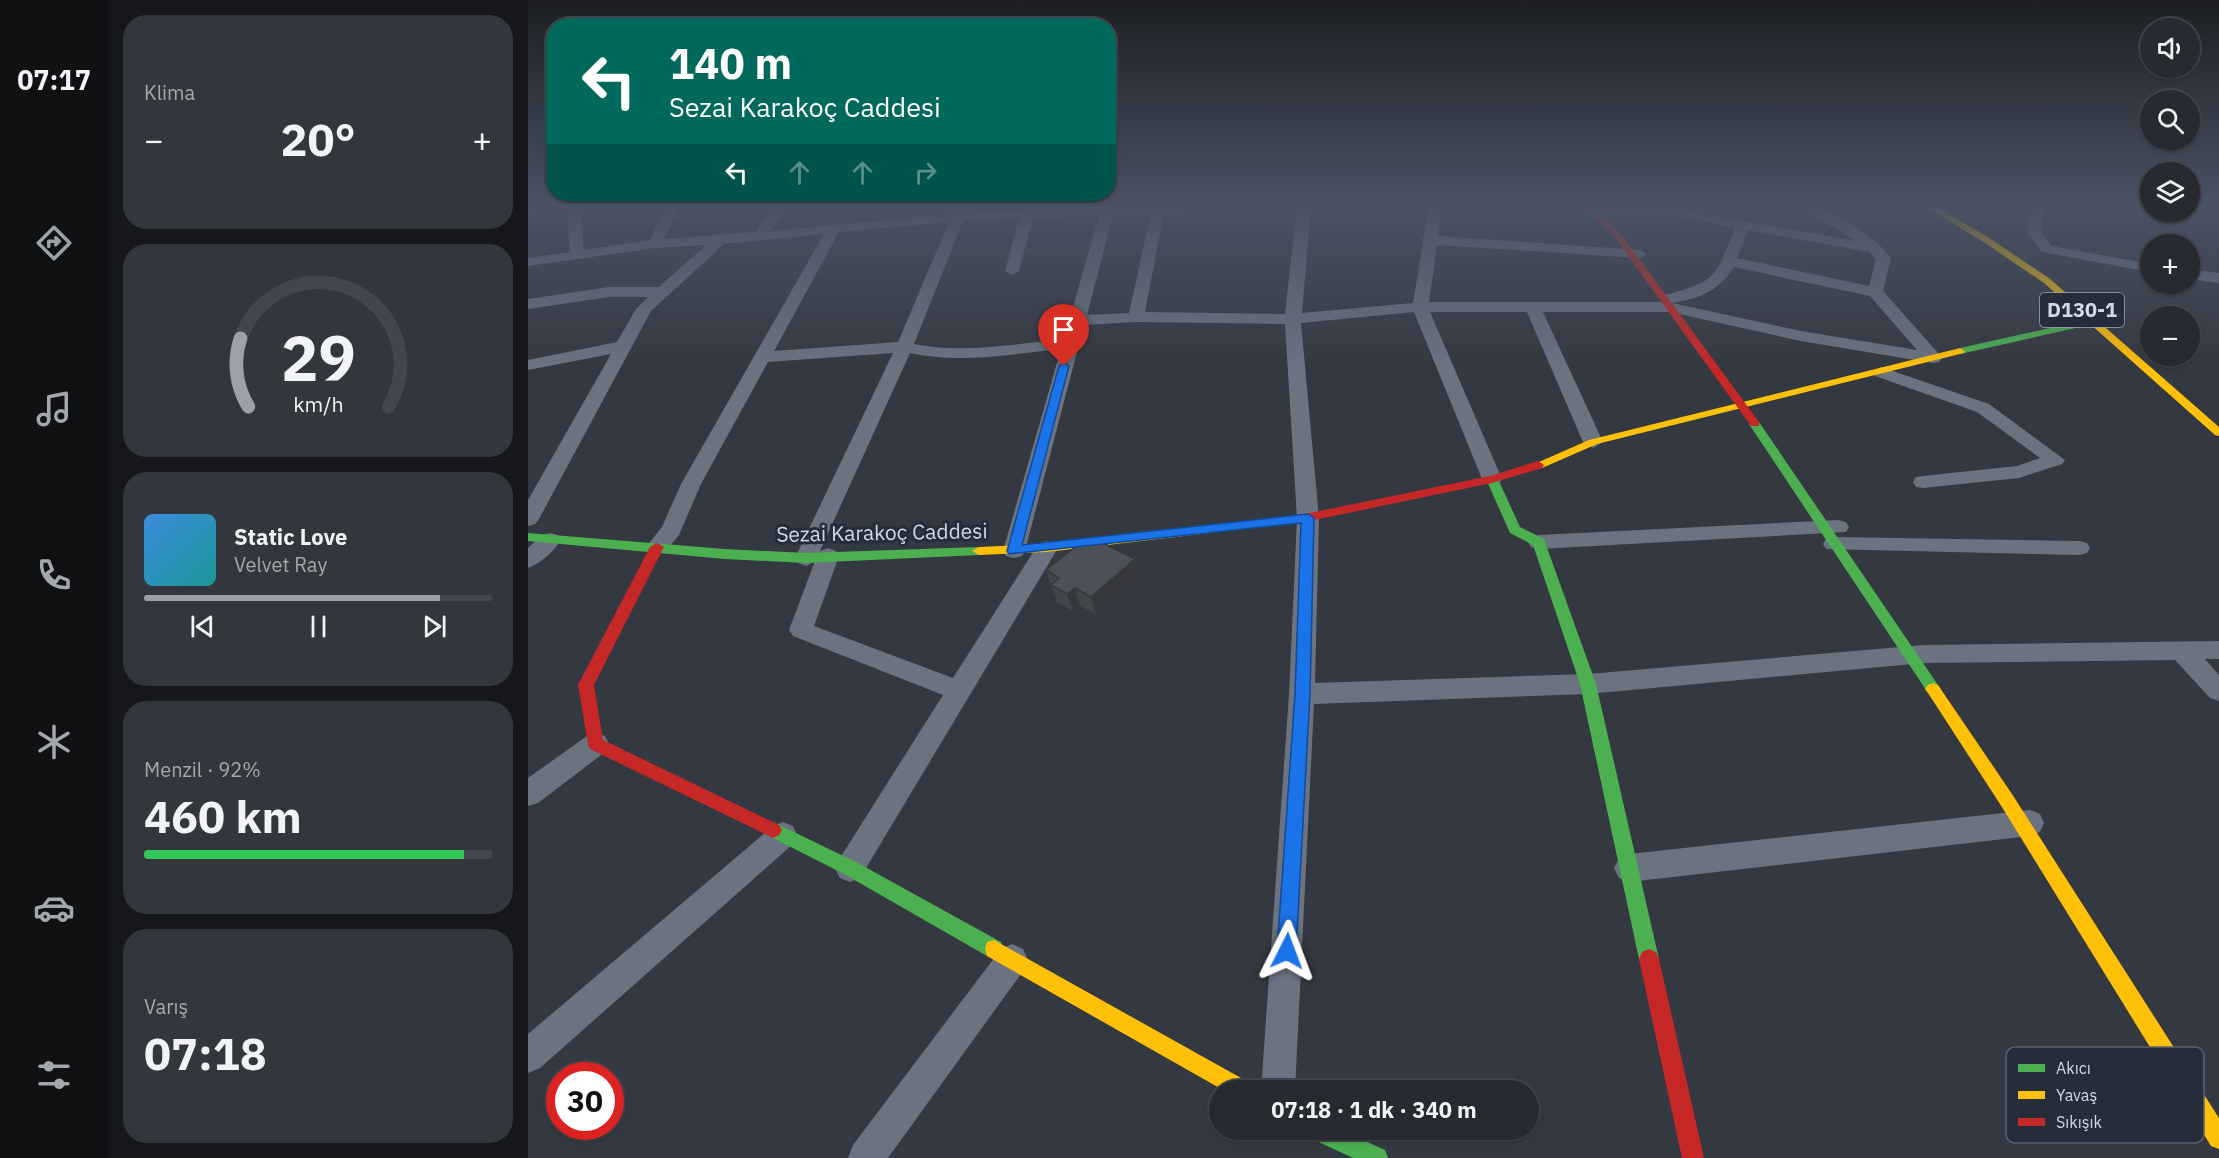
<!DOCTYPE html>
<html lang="tr">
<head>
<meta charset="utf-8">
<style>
	:root { --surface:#272a30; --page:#33363c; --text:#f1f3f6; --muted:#a4a7ab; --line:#43464c; --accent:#9ca1a9 }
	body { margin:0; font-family:"IBM Plex Sans",sans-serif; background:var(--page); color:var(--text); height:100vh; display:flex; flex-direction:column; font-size:22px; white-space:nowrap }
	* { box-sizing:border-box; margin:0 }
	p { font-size:20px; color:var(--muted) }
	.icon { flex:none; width:33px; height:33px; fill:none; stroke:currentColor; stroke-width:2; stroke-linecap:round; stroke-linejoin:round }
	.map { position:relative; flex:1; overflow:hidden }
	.panel { display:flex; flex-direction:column; gap:15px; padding:15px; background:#15171a; width:420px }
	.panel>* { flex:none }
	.hud { position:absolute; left:18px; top:18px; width:570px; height:183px; border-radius:24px; box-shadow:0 2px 4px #0004,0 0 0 2px var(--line); background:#00695c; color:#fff; overflow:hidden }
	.fabs { position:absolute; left:1612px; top:18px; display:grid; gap:12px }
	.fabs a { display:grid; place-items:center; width:60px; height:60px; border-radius:50%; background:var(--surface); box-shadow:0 2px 4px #0004,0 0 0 2px var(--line); font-size:30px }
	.speed { position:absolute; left:18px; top:1062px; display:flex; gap:12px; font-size:30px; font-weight:700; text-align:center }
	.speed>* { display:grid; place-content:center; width:78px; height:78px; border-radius:50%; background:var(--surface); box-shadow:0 2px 4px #0004,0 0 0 2px var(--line); line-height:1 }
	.speed .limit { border:9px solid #d22; background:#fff; color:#111 }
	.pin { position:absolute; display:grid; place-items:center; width:51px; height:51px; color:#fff; margin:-62px -26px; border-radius:50% 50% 50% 0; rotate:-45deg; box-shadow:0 0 6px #0007 }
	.pin .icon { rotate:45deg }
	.me { position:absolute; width:66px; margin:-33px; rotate:3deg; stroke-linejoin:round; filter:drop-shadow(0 0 4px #0008) }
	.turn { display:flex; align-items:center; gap:21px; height:126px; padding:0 24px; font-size:27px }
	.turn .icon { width:78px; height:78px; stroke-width:2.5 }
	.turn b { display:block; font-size:42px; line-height:51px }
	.lanes { display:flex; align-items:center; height:57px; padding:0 24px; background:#0003; justify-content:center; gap:30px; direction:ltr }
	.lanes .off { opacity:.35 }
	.big { font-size:45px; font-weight:700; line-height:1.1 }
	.panel .widget { flex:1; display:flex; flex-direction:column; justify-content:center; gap:9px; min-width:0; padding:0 21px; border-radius:24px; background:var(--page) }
	.panel .dial { align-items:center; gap:0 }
	.dial svg { height:156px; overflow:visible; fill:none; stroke:var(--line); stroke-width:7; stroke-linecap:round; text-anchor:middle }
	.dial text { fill:var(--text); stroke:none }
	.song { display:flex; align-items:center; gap:18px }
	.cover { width:72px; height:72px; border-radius:9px; background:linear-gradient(135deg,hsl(210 70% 55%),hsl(180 70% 35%)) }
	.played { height:6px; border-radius:3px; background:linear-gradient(90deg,var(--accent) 85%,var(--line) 85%) }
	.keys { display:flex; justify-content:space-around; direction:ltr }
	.heat { display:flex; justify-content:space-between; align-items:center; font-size:33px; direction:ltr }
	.charge { height:9px; border-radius:4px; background:linear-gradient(90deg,#34c759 92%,var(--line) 0) }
	.trip { position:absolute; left:681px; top:1080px; width:330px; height:60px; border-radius:30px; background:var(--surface); box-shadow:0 2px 4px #0004,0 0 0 2px var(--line); font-weight:700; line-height:60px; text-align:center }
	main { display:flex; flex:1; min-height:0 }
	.dock { display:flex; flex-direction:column; width:108px; justify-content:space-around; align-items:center; background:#101113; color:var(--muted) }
	.dock .icon { width:42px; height:42px }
	.dock .on { color:var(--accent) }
	.dock b { font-size:27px; color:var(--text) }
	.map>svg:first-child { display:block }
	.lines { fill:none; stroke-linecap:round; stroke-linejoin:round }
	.street { fill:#6b7381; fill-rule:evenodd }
	.fast { fill:#4caf50; fill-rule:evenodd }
	.slow { fill:#ffc107; fill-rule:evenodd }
	.jam { fill:#c62828; fill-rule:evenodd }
	.wall { fill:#42454b }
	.shaded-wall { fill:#36383d }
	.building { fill:#4d5057; stroke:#36383d; stroke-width:1.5 }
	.route { fill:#1a73e8; stroke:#114b97; stroke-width:1.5 }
	.labels { text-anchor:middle; stroke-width:6; stroke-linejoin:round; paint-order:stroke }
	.shield { fill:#252d3b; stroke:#a0a5b0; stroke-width:1.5 }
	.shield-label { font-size:20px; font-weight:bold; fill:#d4d9e2 }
	.street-label { font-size:21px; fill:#d4d9e2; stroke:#252d3b }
	.key { fill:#252d3b; stroke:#5a616d; stroke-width:1.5 }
	.key-label { font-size:16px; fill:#d4d9e2 }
</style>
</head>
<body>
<main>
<nav class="dock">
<b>07:17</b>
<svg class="icon on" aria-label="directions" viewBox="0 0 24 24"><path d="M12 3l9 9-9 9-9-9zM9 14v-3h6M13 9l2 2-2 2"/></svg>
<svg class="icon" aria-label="music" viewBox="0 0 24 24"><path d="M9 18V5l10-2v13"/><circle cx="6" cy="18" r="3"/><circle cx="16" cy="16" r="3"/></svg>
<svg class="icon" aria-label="phone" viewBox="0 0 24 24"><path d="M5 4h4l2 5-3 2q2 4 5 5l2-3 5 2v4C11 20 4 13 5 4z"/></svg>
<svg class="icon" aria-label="climate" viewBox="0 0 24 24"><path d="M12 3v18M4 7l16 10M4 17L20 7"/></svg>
<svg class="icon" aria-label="car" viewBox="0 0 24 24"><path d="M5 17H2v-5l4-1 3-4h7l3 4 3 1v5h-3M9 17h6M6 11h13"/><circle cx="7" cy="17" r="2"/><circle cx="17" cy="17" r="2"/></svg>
<svg class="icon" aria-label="filters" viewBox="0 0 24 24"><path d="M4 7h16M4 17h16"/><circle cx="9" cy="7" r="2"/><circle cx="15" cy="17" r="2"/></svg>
</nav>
<section class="panel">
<div class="widget"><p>Klima</p>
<div class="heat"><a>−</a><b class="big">20°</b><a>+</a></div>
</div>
<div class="widget dial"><svg viewBox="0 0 100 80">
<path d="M14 69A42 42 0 1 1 86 69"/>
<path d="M14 69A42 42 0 0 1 10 34" stroke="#9ca1a9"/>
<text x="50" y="56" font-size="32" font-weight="700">29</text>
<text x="50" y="72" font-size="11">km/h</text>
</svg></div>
<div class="widget">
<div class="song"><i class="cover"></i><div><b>Static Love</b><p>Velvet Ray</p></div></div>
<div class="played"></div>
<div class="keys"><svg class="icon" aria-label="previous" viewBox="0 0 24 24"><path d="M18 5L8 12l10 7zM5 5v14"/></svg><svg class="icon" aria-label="pause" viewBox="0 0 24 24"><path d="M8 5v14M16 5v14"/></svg><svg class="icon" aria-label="next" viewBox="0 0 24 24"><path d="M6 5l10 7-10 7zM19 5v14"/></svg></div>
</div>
<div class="widget"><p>Menzil · 92%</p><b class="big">460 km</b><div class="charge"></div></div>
<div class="widget"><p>Varış</p><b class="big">07:18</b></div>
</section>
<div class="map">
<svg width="1691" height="1158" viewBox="0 0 1691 1158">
	<rect width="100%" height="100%" fill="#343840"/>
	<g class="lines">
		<path class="street" d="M0 206H23L0 213Z
			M44 206H58L53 219 56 250 122 240 138 206H152L136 239 228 232 245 206H259L243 231 425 214 434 207H444V213L594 206H694L687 210 636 212 617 312 757 314 769 206H783L774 313 885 303 895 243 893 240 896 237 901 206H915L910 236 1112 250 1119 254 1112 258 909 245 901 302H1141L1135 298 1137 295C1191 281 1187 276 1207 228 1172 221 1132 210 1096 212 1080 213 1064 218 1051 206L1142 208 1329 241 1268 206C1302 206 1344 233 1363 258L1355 291 1411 354 1414 358 1411 362 1405 363 1273 341 1142 312H1015L1075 442 1065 448 1055 442 999 312H902L974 479 971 483H957L954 479 886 312 773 323 791 518 787 683 1060 674 1396 645 1691 641V659H1677L1691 675V701L1682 698 1647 660 1396 663 1060 694 786 704 767 1090H733L761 694 769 518 757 324 608 322 556 325 497 551 494 556 486 558 478 556 475 551 533 349C483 354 431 364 382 353L292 551 300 548 308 551 311 556 286 626 425 678 511 543 519 541 527 543 530 548 332 878 322 882 312 878 307 868 312 858 415 695 265 636 261 630 287 561 278 566 270 563 267 558 365 353 240 362 173 484 151 535 137 552 129 554 121 552 118 547 134 527 153 484 296 234 196 244 123 311 11 519 7 524 0 526V500L83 354 0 370V360L89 342 108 309 120 297H81L0 309V299L81 287H131L178 245 127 248 0 266V258L42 252 39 219ZM623 213 601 313 559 315 585 215ZM571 215 536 339C487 344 434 354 386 344L435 221 491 219 477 271 484 275 491 271 505 218ZM421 222 370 342 246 351 311 232ZM1220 230 1341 252 1348 259 1341 286 1209 258ZM1206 267 1342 296 1389 350 1273 331 1144 303C1172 298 1190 292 1206 267Z
			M1503 206H1517L1513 233 1524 246 1623 264V272L1514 252 1499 233Z
			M1662 269 1691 273V283L1662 279Z
			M1353 367 1461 404 1537 460 1534 464 1491 478 1395 488 1388 487 1385 482 1388 477 1395 476 1489 466 1512 458 1449 412 1347 376 1344 372Z
			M1310 520 1318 522 1321 527 1318 532 1011 549 1003 547 1000 542 1003 537 1011 535Z
			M22 533 30 535 33 540C26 551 12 564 0 568V548L14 535Z
			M1306 537 1551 541 1559 543 1562 548 1559 553 1551 555 1298 549 1295 544 1298 539Z
			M68 733 77 736 81 744 77 752 10 803 0 806V778L59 736Z
			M1502 810 1512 814 1516 823 1512 832 1502 836 1101 882 1091 878 1086 868 1091 858 1101 854Z
			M255 822 265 826 269 835 265 844 12 1068 0 1073V1034L245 826Z
			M484 944 495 949 500 960 495 971 360 1158H320L325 1145 473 949Z"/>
		<path class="fast" d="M1567 318 1572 321 1570 323 1432 354 1427 351 1432 348Z
			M1227 421 1231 422 1410 685 1413 689 1410 693 1405 695 1400 693 1221 424Z
			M964 475 970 479 992 527 1016 539 1017 542 1068 684 1131 959 1128 966 1121 969 1114 966 1111 959 1052 684 1005 545 982 533 958 479Z
			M0 533 197 549 278 553 451 547 458 551 451 555 278 563 197 559 0 541Z
			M245 822 328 862 473 942 475 949 473 956 466 958 459 956 316 874 239 835 236 830 239 825Z
			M779 1130H813L857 1150 860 1158H825L782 1138Z"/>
		<path class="slow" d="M1397 206H1407L1463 239 1522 279 1691 427V436L1687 435 1516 283 1457 243Z
			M1432 348 1437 351 1436 353 1069 444 1014 468 1010 469 1004 465 1061 440Z
			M772 515 776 516 778 519 776 522 519 552 451 555 444 551 451 547 519 544Z
			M1405 683 1410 685 1484 794 1691 1118V1149L1683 1146 1472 804 1400 693 1397 689 1400 685Z
			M466 940 722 1083 725 1090H695L459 956 457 949 459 942Z"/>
		<path class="jam" d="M1042 206C1064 206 1076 217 1091 231L1231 422V426H1223L1085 235 1066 217Z
			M1010 461 1016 465 1014 468 964 483 772 523 766 519 772 515 962 476Z
			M129 543 136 547 66 685 75 740 251 825 254 830 251 835 245 838 239 835 62 749 60 744 50 685 122 547Z
			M1121 949 1128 952 1131 959 1176 1158H1154L1111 959 1114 952Z"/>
	</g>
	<path class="wall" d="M607 559 611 577 568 614 552 606 545 611 529 602 518 570Z"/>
	<path class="shaded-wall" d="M607 559 611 577 568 614 563 597Z
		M547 588 552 606 545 611 539 594Z"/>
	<path class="building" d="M561 536 607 559 563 597 547 588 539 594 523 585 531 578 518 570Z"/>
	<linearGradient id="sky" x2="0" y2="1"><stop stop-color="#1d1f23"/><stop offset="0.56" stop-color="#4a5364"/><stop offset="1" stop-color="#4a5364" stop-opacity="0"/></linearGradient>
	<rect width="1691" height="368" fill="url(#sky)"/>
	<path class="route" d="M536 363 541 366 494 545 780 514 786 518 782 694 768 951 766 957 759 960 752 957 749 951 767 694 773 523 481 554 479 551 531 366Z"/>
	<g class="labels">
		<rect class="shield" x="1512" y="293" width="84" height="34" rx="4.5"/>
		<g class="shield-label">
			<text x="1554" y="317">D130-1</text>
		</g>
		<g class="street-label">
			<text transform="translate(354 533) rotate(-1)" y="7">Sezai Karakoç Caddesi</text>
		</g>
	</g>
	<rect x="1478" y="1047" width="198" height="96" rx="9" class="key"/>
	<rect x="1490" y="1064" width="27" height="8" fill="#4caf50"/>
	<rect x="1490" y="1091" width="27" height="8" fill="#ffc107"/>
	<rect x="1490" y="1118" width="27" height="8" fill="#c62828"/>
	<g class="key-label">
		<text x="1528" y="1074">Akıcı</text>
		<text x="1528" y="1101">Yavaş</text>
		<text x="1528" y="1128">Sıkışık</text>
	</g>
</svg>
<div class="fabs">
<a><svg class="icon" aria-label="sound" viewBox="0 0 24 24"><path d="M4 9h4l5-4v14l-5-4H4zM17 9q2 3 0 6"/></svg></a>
<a><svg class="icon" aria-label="search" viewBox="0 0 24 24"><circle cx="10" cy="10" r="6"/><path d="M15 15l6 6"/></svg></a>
<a><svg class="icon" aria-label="layers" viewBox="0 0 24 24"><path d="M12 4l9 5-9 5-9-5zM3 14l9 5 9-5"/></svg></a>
<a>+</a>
<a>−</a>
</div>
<div class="speed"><div class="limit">30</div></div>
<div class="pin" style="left:536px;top:366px;background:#d93025"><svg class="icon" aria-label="arrive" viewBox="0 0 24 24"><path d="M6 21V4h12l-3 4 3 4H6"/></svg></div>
<svg class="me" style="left:759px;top:951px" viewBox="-20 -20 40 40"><path d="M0-17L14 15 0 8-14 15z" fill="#1a73e8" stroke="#fff" stroke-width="4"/></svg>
<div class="trip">07:18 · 1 dk · 340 m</div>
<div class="hud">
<div class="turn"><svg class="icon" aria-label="left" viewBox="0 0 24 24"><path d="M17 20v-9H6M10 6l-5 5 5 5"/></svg><div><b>140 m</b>Sezai Karakoç Caddesi</div></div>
<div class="lanes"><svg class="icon" aria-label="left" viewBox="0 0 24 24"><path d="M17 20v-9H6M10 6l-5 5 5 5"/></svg><svg class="icon off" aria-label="ahead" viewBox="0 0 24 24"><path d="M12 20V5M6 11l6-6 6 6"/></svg><svg class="icon off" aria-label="ahead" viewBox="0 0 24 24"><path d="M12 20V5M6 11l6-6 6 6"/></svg><svg class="icon off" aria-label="right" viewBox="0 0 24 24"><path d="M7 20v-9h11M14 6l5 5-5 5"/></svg></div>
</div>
</div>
</main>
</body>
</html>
